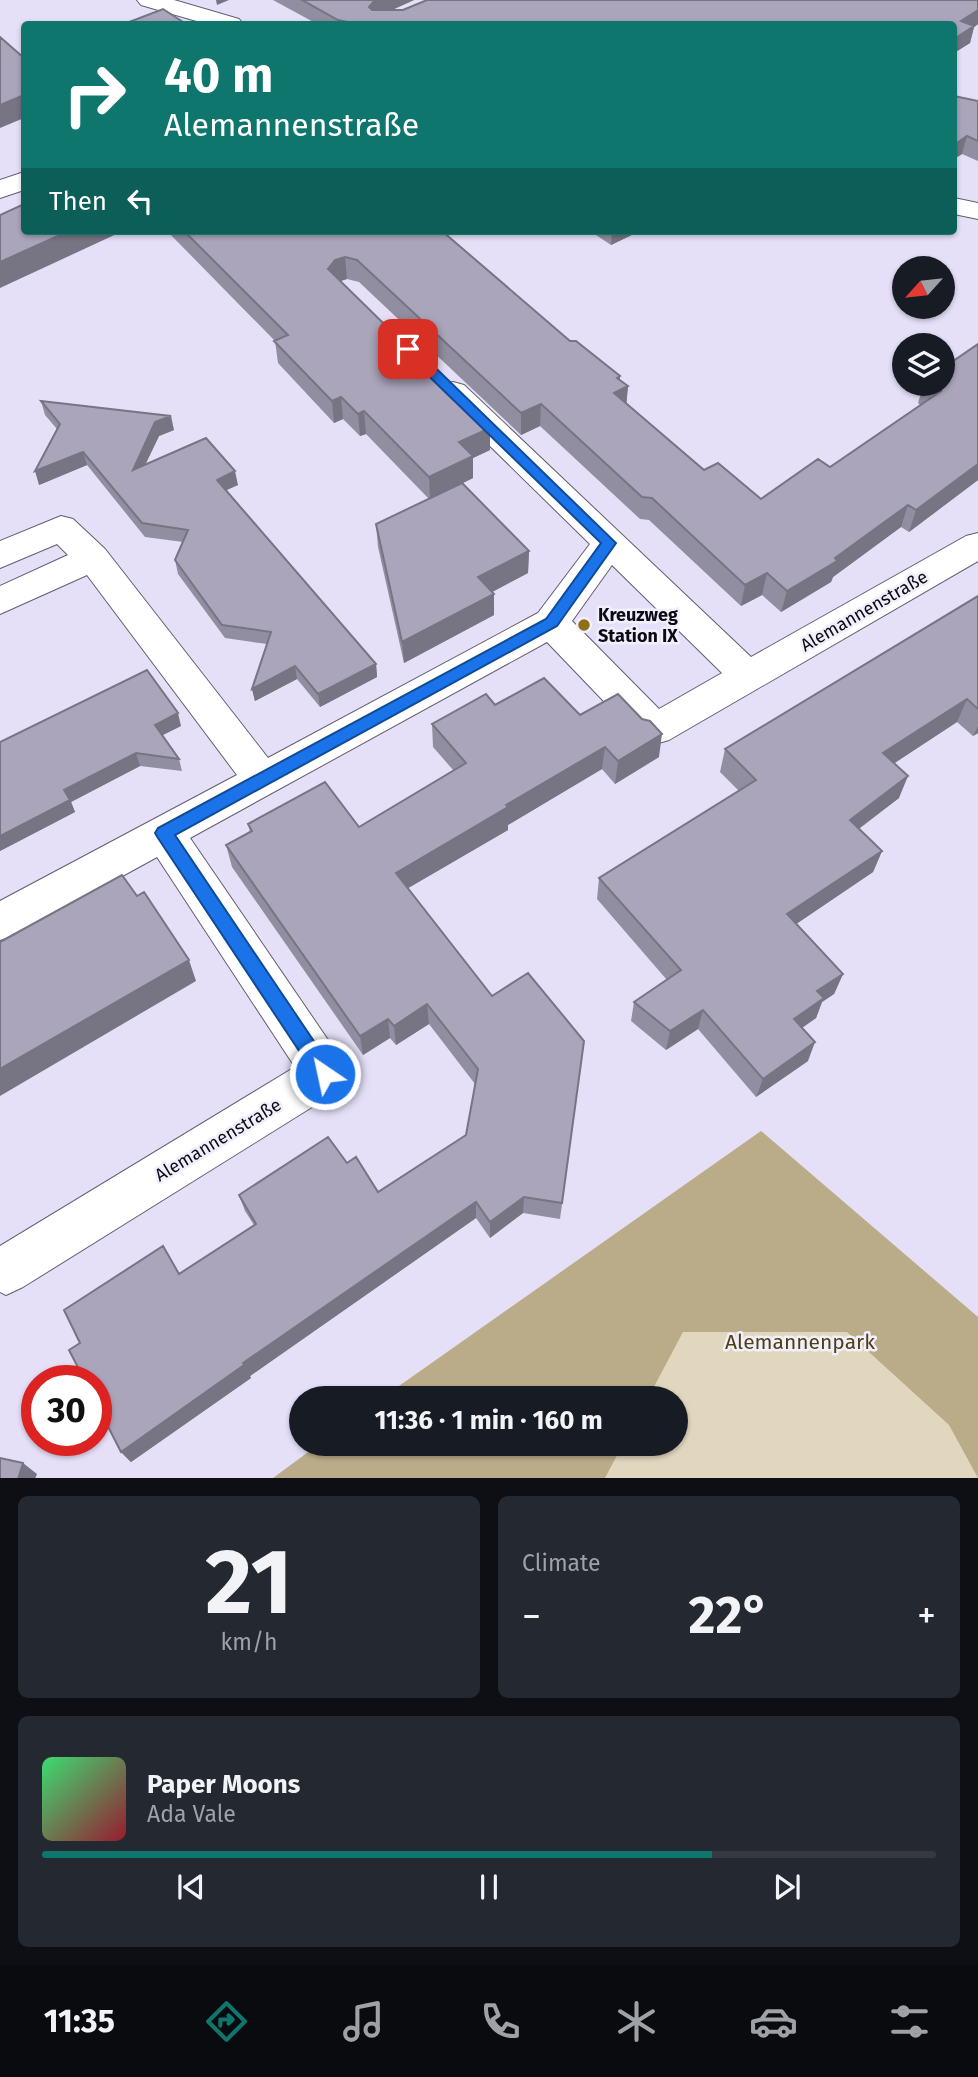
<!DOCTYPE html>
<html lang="en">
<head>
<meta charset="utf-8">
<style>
	:root { --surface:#171b24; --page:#242831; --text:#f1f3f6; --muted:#9ea1a6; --line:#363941; --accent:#0f766e }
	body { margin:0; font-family:"Fira Sans",sans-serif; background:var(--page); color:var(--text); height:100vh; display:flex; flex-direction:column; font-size:26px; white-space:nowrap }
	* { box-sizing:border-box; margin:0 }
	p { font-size:23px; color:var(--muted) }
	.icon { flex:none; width:38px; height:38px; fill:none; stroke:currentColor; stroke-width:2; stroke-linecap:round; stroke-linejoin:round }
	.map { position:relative; height:1478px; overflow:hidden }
	.sheet { display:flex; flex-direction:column; gap:18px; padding:18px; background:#0d0f14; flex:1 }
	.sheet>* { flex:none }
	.hud { position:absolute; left:21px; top:21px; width:936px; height:214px; border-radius:7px; box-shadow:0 2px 5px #0004; background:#0f766e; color:#fff; overflow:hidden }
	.needle { width:46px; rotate:243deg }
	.fabs { position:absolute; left:892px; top:256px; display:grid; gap:14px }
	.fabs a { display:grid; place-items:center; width:63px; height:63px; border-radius:50%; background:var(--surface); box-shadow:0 2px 5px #0004; font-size:35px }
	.speed { position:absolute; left:21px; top:1365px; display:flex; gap:14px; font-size:35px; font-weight:700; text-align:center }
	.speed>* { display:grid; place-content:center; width:91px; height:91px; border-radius:50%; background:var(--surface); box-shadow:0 2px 5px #0004; line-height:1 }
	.speed .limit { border:10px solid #d22; background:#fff; color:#111 }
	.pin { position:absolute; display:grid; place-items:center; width:60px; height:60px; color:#fff; margin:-30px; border-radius:14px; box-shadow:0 4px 10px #0006 }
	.me { position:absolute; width:77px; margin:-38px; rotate:326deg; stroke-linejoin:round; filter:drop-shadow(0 0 5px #0008) }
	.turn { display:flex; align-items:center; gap:24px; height:147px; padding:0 28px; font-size:32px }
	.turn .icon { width:91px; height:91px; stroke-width:2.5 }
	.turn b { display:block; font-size:49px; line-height:60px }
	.then { display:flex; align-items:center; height:66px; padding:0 28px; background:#0003; gap:14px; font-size:26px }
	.big { font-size:52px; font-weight:700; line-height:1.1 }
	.sheet .widget { flex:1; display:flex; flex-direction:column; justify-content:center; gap:10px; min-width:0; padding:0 24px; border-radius:10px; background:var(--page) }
	.sheet .dial { align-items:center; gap:0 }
	.dial b { font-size:91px; line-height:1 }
	.song { display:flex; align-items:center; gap:21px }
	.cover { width:84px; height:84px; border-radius:10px; background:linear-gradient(135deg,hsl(140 70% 55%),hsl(350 70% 35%)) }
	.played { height:7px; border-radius:4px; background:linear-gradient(90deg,var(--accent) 75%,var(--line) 75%) }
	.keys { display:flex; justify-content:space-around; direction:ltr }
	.heat { display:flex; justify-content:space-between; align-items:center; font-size:38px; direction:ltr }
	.sheet .tiles { flex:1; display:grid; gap:18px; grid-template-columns:1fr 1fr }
	.widget:last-child { grid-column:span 2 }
	.trip { position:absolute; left:289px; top:1386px; width:399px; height:70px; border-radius:35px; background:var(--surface); box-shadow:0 2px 5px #0004; font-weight:700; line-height:70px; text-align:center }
	.tab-bar { display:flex; height:112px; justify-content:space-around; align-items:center; background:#090b0e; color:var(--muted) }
	.tab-bar .icon { width:49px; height:49px }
	.tab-bar .current { color:var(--accent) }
	.tab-bar b { font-size:32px; color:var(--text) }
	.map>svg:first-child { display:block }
	.green { fill:#e1d6be }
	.forest { fill:#bbac89 }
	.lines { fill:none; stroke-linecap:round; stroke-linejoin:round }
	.street-casing { stroke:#625d71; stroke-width:2 }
	.street { fill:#fff; fill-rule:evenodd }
	.wall { fill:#928ea1 }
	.shaded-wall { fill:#777483 }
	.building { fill:#aaa5bb; stroke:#777483; stroke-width:2 }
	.route { fill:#1a73e8; stroke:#114b97; stroke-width:2 }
	.poi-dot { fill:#907016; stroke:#f2effd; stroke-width:2.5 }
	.labels { text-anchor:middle; stroke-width:5; stroke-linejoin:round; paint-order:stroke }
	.street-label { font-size:18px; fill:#0c0a12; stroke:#f2effd }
	.poi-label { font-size:18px; font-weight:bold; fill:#0c0a12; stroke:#f2effd; text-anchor:start }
	.near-park-label { font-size:21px; fill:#4f3f13; stroke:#f2effd }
</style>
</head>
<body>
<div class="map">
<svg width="978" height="1479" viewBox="0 0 978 1479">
	<rect width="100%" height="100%" fill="#e5e0f8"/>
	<path class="green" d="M761 1131 978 1317V1478L273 1479 319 1444H676V1398H382Z"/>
	<path class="forest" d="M761 1131 978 1317V1478L949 1425 847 1332H683L648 1398H382Z
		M319 1444H623L605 1478H273Z"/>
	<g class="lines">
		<g class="street-casing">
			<path id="street" d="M137 0H174L239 19 243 24H207L141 5Z
				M24 172V190L0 198V180Z
				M954 198 978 203V219L954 214Z
				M453 382 464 385 751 657 966 536 978 533V561L669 740 655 744 641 740 547 642 190 838 341 1059 348 1074 341 1089 23 1287 6 1295 0 1292V1246L295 1067 157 857 15 935 0 940V901L237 775 87 575 0 614V586L68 555 57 544 0 568V541L61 516 73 519 105 549 268 758 538 613 590 544 442 399 437 392 442 385ZM612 565 722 673 659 709 572 621Z"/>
		</g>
		<use href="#street" class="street"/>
	</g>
	<path class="wall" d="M273 0H414L392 10 978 0V24L974 27 970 43 954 53V24H317Z
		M954 96 978 101V161L962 154 954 159Z
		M167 231H442L570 341 620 376V380L628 386 626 403 704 470 761 499 830 467 920 405 918 403 924 383H943L978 344V480L909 532 901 527 833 577 831 582 781 612 762 595 741 606 649 520 640 519 540 426 521 435 359 282 347 279 341 281 490 428V450L473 458V478L463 483 529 551 528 573 492 592 494 594V615L404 663 378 547 376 524 429 499 366 434 360 436 343 419 334 423 278 363 275 341Z
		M590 231H640L611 245Z
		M41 401 174 430 159 436 145 465 238 485 226 490 376 664 377 677 320 707 297 679 255 701 252 689 267 644 225 638 178 574 175 560 183 542 145 537 87 465 39 485 57 429 45 415Z
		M978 596V733L973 736 957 722 894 763 899 798 859 829 882 851 873 872 796 924 843 974 834 994 822 1002 816 1018 802 1028 808 1061 756 1097 698 1029 666 1050 631 1021 634 1002 667 980 597 899 599 878 739 791 720 772 725 749Z
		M495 705 580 715 659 757 615 784 602 769 508 825V830L408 888 492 996 584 1041 560 1219 523 1213 490 1238 476 1218 250 1376 251 1378 131 1462 121 1452 179 1274 254 1225 245 1211 239 1195 347 1163 378 1192 466 1135 475 1084 429 1024 396 1045 390 1038 363 1055 232 867 226 845 250 832 248 824 359 827 454 771 433 747 432 724Z
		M181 726 162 735 179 759 182 771 140 766 71 802 75 812 0 851V742Z"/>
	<path class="shaded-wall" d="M216 0H229L217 5Z
		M375 0H414L376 17 369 7Z
		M978 10V24L974 27 970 43 954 53V39L961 21Z
		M24 95V118L0 128V105Z
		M967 136 962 154 954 159V145Z
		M69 231H123L0 288V262Z
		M612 231H640L611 245Z
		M345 257 347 279 337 282 328 269 335 260Z
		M620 376 619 391 628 386 626 409 614 393 617 378Z
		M341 397 343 419 334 423 332 401Z
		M541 404 540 426 521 435V413Z
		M364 411 366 434 360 436 358 414Z
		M171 416 174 430 159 436 136 484 133 470 155 422Z
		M490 428V450L473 458V478L430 499 429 477 459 442Z
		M83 452 87 465 39 485 35 471Z
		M978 464V480L909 532 916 510Z
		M235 471 238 485 220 493 217 480Z
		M908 505 901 527 833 577 831 582 781 612 787 591 835 558Z
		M529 551 528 573 479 599 478 577Z
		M767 573 762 595 741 606 745 585Z
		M494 594V615L404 663 402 642Z
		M376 664 377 677 320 707 318 694Z
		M295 666 297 679 255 701 252 689Z
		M967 699 957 722 875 776 883 753Z
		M178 713 181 726 159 737 155 725Z
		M978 726V733L973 736Z
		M662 734 659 757 615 784 618 761Z
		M605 747 602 769 508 825V830L398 894 396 873 506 805Z
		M136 753 140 766 71 802 75 812 0 851V836L64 790Z
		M908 776 899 798 842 841 850 820Z
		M882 851 873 872 780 935 787 914Z
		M189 960 196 981 0 1096V1069Z
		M843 974 834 994 822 1002 816 1018 787 1038 794 1019 817 991Z
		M427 1004 429 1024 396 1045 394 1026Z
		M703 1010 698 1029 666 1050 670 1031Z
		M388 1019 390 1038 363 1055 360 1036Z
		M815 1042 808 1061 756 1097 763 1079Z
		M524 1197 523 1213 490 1238V1222Z
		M476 1202V1218L250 1376 251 1378 131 1462 121 1452 243 1363Z
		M23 1463 37 1474 35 1479H18Z"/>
	<path class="building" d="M302 0H375L369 7 372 10H403L427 0H978V10L961 21 974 26 954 39V24H356L338 20Z
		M163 9 186 24H124Z
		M0 37 24 58V95L0 105Z
		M954 96 978 101V141L967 136 954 145Z
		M24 204V231H69L0 262V215Z
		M184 231H442L570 341H576L620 376 617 378 628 386 614 393 704 470 718 463 761 499 818 459 830 467 941 391 929 383H943V368L978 344V464L916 510 908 505 835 558 837 561 787 591 767 573 745 585 652 498 642 497 541 404 521 413 357 260 345 257 335 260 328 269 490 428 459 442 473 456 429 477 364 411 358 414 341 397 332 401 274 341 288 335Z
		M41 401 171 416 155 422 133 470 206 438 235 471 217 480 376 664 318 694 295 666 252 689 271 632 222 625 175 560 188 530 142 523 83 452 35 471 60 424Z
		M462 483 529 551 478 577 494 594 402 642 376 524Z
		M978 596V709L967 699 883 753 908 776 850 820 882 851 787 914 843 974 817 991 824 998 794 1019 815 1042 763 1079 703 1010 670 1031 634 1002 681 970 599 878 756 780 725 749Z
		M147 670 178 713 155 725 179 759 136 753 64 790 70 800 0 836V742Z
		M544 678 580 715 618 694 642 719 650 721 662 734 618 761 605 747 506 805 508 807 396 873 492 996 528 973 584 1041 562 1203 524 1197 490 1222 476 1202 243 1363 244 1365 121 1452 96 1403V1381H85L69 1350 80 1343 64 1310 163 1246 179 1274 256 1224 239 1195 328 1137 347 1163 356 1157 378 1192 466 1135 478 1069 427 1004 394 1026 388 1019 360 1036 226 845 252 831 248 824 325 782 359 827 466 763 432 724 486 694 495 705Z
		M122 875 137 896 144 892 189 960 0 1069V942Z
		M0 1458 23 1463 18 1479H0Z"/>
	<path class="route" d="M408 345 413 346 616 543 557 626 175 835 332 1068 335 1074 332 1081 325 1083 319 1081 158 838 155 833 158 828 546 619 601 543 404 352 402 349Z"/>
	<circle class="poi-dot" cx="584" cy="625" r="7"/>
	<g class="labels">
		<g class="street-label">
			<text transform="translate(864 611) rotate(-30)" y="6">Alemannenstraße</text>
			<text transform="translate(218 1140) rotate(-31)" y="6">Alemannenstraße</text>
		</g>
		<g class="poi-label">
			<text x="598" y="621">Kreuzweg<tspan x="598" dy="21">Station IX</tspan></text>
		</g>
		<g class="near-park-label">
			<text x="800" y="1349">Alemannenpark</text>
		</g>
	</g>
</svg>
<div class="fabs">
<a><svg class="needle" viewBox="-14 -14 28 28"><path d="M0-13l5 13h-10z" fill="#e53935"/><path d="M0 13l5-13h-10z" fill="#9ea1a6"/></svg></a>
<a><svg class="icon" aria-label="layers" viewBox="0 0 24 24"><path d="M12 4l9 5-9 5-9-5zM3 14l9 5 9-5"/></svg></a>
</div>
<div class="speed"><div class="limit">30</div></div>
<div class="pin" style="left:408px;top:349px;background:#d93025"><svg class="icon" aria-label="arrive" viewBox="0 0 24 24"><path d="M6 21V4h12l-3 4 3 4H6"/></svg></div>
<svg class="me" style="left:325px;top:1074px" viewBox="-20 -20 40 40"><circle r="17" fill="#1a73e8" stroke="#fff" stroke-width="3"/><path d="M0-11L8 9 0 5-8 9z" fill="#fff"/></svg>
<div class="trip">11:36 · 1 min · 160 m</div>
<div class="hud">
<div class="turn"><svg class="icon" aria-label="right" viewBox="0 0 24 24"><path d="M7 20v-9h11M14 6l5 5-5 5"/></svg><div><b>40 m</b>Alemannenstraße</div></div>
<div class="then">Then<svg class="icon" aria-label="left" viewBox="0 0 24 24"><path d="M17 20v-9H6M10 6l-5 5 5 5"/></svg></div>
</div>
</div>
<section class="sheet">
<div class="tiles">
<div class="widget dial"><b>21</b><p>km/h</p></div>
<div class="widget"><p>Climate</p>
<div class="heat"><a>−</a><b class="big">22°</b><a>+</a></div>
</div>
<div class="widget">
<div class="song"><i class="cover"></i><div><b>Paper Moons</b><p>Ada Vale</p></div></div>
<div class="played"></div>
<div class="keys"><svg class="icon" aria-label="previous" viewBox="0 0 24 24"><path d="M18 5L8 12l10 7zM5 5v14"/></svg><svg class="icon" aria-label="pause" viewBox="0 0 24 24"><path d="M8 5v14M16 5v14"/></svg><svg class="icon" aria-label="next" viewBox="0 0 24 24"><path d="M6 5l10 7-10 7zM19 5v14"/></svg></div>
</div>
</div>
</section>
<nav class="tab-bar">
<b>11:35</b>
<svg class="icon current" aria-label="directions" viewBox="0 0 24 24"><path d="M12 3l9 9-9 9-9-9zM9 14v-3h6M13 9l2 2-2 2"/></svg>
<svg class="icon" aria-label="music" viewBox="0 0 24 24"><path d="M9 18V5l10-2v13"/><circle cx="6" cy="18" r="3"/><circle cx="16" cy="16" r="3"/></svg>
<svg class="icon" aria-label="phone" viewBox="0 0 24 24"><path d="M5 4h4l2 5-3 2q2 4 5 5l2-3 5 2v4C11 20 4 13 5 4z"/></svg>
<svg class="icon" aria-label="climate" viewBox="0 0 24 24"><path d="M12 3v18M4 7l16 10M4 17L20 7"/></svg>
<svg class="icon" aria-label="car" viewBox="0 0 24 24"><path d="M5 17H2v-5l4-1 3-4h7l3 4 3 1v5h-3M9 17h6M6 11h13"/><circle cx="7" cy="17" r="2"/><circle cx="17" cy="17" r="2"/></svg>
<svg class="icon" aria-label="filters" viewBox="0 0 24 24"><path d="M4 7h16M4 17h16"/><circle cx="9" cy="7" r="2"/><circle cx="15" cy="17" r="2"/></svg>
</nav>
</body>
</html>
